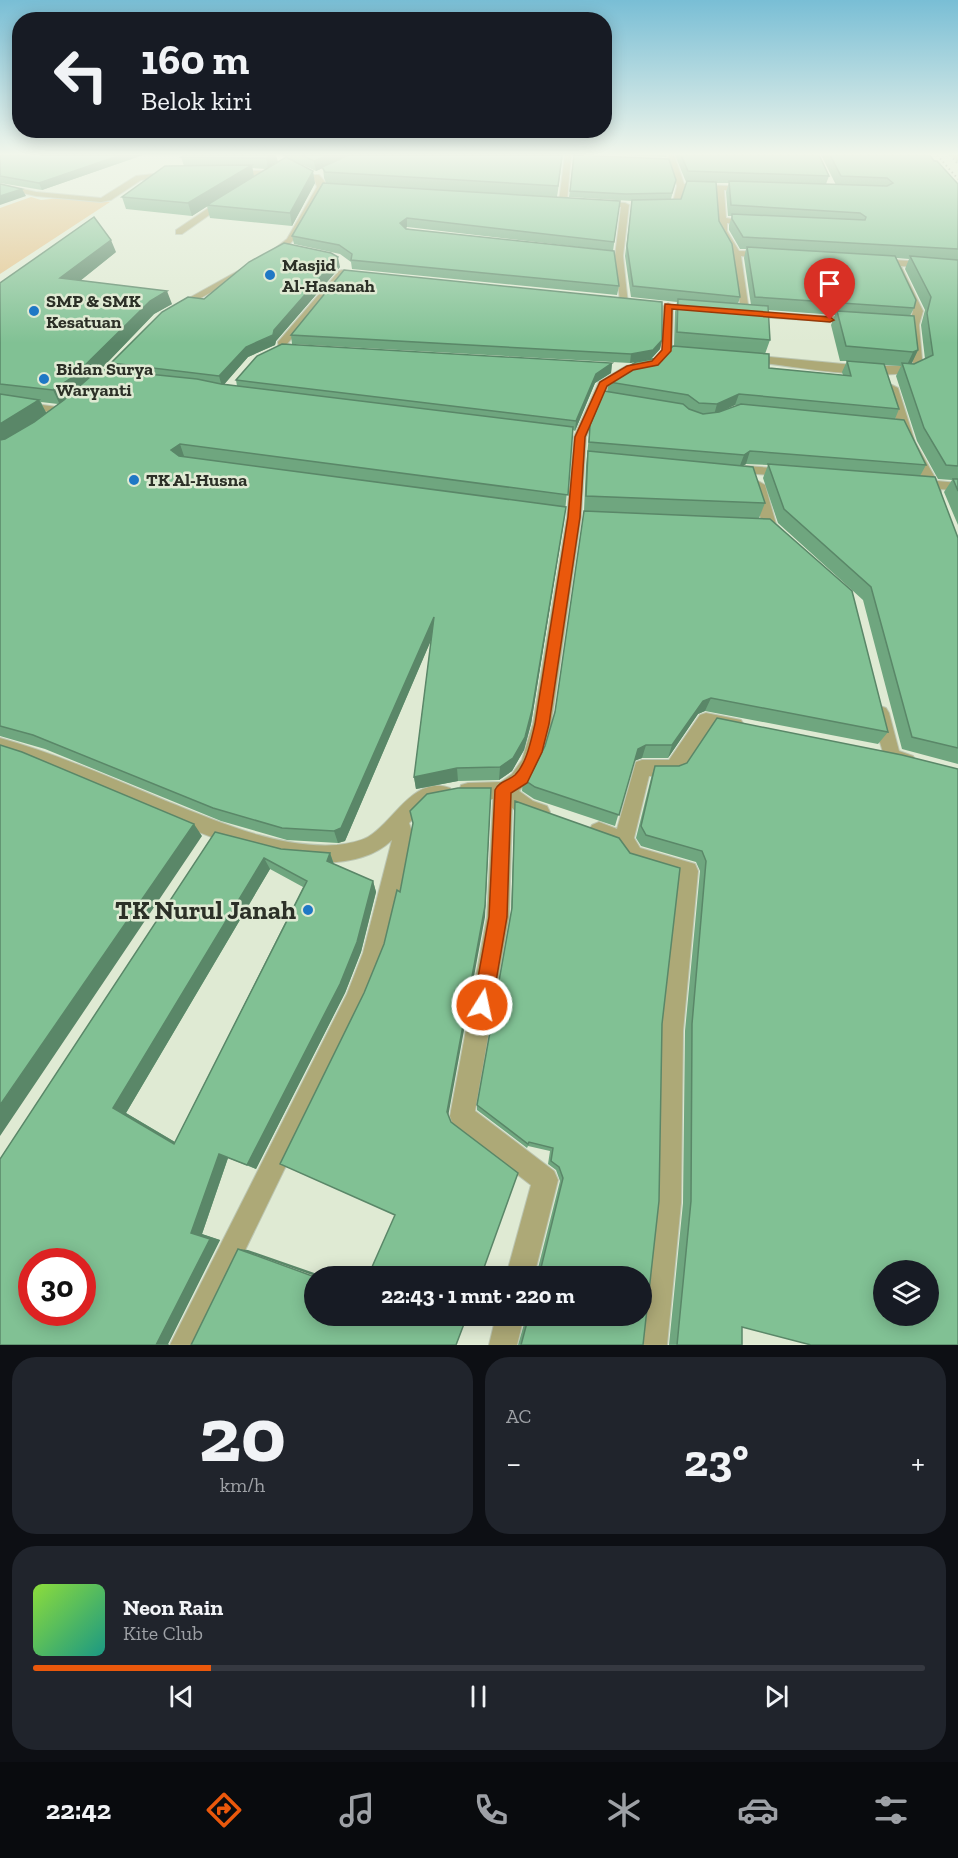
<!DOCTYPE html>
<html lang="id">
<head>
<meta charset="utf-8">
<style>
	:root { --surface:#171b24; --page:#20242c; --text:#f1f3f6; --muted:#9ea1a6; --line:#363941; --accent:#ea580c }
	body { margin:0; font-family:"Zilla Slab",serif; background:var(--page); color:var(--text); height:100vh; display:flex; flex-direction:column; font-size:22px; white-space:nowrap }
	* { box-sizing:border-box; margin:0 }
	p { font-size:20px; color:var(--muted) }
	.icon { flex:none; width:33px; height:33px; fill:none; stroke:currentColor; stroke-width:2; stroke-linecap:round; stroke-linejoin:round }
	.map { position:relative; height:1345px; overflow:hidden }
	.panel { display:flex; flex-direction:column; gap:12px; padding:12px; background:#0d0f14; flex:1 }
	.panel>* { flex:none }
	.top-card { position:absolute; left:12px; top:12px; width:600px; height:126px; border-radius:24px; box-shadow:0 3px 15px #0003; background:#171b24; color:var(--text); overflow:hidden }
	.tools { position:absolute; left:873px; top:1260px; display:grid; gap:12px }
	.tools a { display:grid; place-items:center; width:66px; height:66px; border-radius:50%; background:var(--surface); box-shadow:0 3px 15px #0003; font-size:30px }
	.speed { position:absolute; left:18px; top:1248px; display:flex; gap:12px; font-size:30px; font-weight:700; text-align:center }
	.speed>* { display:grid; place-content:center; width:78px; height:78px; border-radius:50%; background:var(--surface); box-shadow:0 3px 15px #0003; line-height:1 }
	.speed .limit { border:9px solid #d22; background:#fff; color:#111 }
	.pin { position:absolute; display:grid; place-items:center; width:51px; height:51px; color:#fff; margin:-62px -26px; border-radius:50% 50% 50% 0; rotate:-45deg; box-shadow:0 0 6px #0007 }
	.pin .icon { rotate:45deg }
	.me { position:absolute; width:66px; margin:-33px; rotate:10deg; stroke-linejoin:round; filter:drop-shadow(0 0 4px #0008) }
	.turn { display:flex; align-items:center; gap:21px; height:126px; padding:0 30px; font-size:27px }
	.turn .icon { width:78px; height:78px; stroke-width:2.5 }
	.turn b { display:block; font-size:42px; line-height:51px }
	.big { font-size:45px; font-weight:700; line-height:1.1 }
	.panel .card { flex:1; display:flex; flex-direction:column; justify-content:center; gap:9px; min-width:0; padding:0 21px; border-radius:24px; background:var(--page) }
	.panel .dial { align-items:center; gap:0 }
	.dial b { font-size:78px; line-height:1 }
	.song { display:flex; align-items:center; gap:18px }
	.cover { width:72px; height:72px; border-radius:9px; background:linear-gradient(135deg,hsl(90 70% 55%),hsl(170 70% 35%)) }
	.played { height:6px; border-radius:3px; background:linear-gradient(90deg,var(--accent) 20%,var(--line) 20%) }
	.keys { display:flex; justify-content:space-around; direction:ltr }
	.heat { display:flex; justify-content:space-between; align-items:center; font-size:33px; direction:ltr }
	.panel .tiles { flex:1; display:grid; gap:12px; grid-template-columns:1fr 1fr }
	.card:last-child { grid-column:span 2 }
	.trip { position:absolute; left:304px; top:1266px; width:348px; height:60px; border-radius:30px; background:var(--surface); box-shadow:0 3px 15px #0003; font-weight:700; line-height:60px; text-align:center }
	.tab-bar { display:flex; height:96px; justify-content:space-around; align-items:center; background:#090b0e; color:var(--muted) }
	.tab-bar .icon { width:42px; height:42px }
	.tab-bar .selected { color:var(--accent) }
	.tab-bar b { font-size:27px; color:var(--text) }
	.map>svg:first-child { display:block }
	.green { fill:#e3c289 }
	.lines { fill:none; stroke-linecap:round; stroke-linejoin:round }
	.minor-casing { stroke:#bbc5b1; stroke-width:2 }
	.minor { fill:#ada977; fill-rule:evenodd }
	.rail { stroke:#828a7a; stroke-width:2; stroke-dasharray:1.5 3; stroke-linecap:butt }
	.wall { fill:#6fa67f; fill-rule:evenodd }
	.shaded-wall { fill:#5a8768 }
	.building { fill:#81c194; stroke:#5a8768; stroke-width:1.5; fill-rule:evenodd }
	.route { fill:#ea580c; stroke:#983908; stroke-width:1.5 }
	.poi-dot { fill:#1f78c5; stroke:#dfead3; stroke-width:2 }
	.labels { text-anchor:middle; stroke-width:5; stroke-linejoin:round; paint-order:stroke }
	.far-poi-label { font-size:18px; font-weight:bold; fill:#2c3027; stroke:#dfead3; text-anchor:start }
	.near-poi-label { font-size:26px; font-weight:bold; fill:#2c3027; stroke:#dfead3; text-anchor:end }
</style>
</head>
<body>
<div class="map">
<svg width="958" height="1345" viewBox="0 0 958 1345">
	<rect width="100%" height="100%" fill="#dfead3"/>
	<path class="green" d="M31 197 41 200 61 198 110 202 0 274V208Z"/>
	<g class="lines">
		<g class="minor-casing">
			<path id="minor" d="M565 155H571L567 201 563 203 559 201Z
				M668 155H674L684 184 750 187 754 189 750 191 724 190 726 218 757 223 753 225 727 223V231L739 251 766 252 770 255 766 258 741 256 749 311 854 318 858 319V323L742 316 732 253 719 231 716 190 684 188 679 206 659 207 655 205 673 202 677 186Z
				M951 155H958V161Z
				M230 171H270L274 173 270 175H227Z
				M171 172 174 176 141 180 111 200 101 202 36 196 0 188V184L36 192 101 198 136 176Z
				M313 175H319L325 182C325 199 287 259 268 258V254L287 239 317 187Z
				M225 197 232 199 182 234H176V230Z
				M597 201 625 203 629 205 623 256 628 304 620 302 615 256 621 207 594 205 593 203Z
				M895 260 958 264V270L901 266 923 311 919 325 923 370C874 382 799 367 748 361L743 358 748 355 864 366H913L909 325 913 311 891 263Z
				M245 267 253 269 179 310 171 308Z
				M342 270 360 274 355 277 344 276 287 344 304 348V352L279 350 278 342 339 271Z
				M668 303 673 306 672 351 659 366 633 371 608 386 586 437 581 517 551 724 539 763 531 778 519 791 533 801 547 806 550 812 547 818C535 823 522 815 512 808L509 917 475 1111 554 1171 558 1180 534 1276H506L531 1185 453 1125 450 1116 487 917 493 799H468L461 797 459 791 461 785 468 783 501 782 512 774 522 760 533 724 567 517 574 437 599 382 626 366 652 361 662 350 663 306Z
				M892 385 898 388 915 442 937 481 958 483V491L941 489V494H931L927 487 910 485 909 482 915 478 923 479 903 442 886 388Z
				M0 399 64 408 70 411 64 414 0 405Z
				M746 466 788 469 794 473C785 481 767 473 755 474 746 475 741 478 730 476L729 473 730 470Z
				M758 481 765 485 776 524 788 536 786 539H776L763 526 751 485Z
				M880 706 886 708 889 713 899 751 913 756 916 761 913 766 907 769 886 762 871 713 874 708Z
				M706 713 741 720 744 725 741 730 735 732 710 728 680 774 674 776H649L634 838 640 848 695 864 698 871 683 1031 681 1203 667 1345H639L655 1203 659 1031 677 877 627 862 617 847 592 837 589 831 592 825 599 822 617 829 636 762 642 760H669L700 715Z
				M0 738C57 754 111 778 166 801 219 822 279 849 337 845 346 844 361 841 368 837 394 822 413 775 450 788L452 794 450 800 427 805 409 823 413 835 385 953 366 1001 199 1345H170L347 994 363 953 392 840C366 865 323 865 288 860 254 855 211 837 179 824 120 799 62 771 0 752Z
				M496 1316H524L517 1345H489Z"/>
		</g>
		<use href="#minor" class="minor"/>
		<path class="rail" d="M937 155 958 179
			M950 155 958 164"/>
	</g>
	<path class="wall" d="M0 155H143L42 190 0 183Z
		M276 155 278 162 286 157 281 155H563L557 197 326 183 324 178 323 168 316 171 288 158 315 183 292 226 210 218 207 206 192 216 126 209 122 197 184 166 181 157ZM252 168 267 169 254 177Z
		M574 155 676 180 671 199H681L687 182H686L675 155H819L829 176 826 184 836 185 821 155H930L934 161 958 184V525L944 492 952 480 938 479 917 441 896 376 901 366 884 365 899 409 895 419 926 465 920 476 958 538V764L902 749 863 600 778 523 763 478 768 465 746 464 743 466 765 503 759 518 888 732 878 744 705 711 698 714 668 758H642L634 761 615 826 534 799 522 791 523 779 531 774 545 746 555 712 584 511 586 466 590 425 607 392 609 382 663 357 674 346 675 312 677 302 631 297 625 256 632 201 569 197ZM716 183H729L726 192 728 216H732L729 225V230L740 249H746L744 258 751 305 738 304 740 297 719 221ZM896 258 909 259 905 269 925 310 921 325 925 359 914 364H911L918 350 910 316 914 308ZM768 310 835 315 831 325 840 361H847L842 372 843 375 769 368 765 354 770 340ZM735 405H738L718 412Z
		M615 155H667L666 157Z
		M323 183 620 201 613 251 407 227 406 228 619 286 617 295 352 269 351 262 340 254 294 244 292 236Z
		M116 252 80 281 172 304 154 314 101 369 114 371 111 363 204 299 340 267 276 341 275 345 248 357 224 384 237 386 236 380 612 363 611 373 595 383 575 431 573 430 564 522 531 724 524 750 512 771 499 780 458 781 416 789 414 777 431 640 345 841 338 843 287 840 221 821 45 749 0 736V283ZM41 402 58 404 46 413Z
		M291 335 662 340 660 349 651 359 630 363 292 344Z
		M655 766 958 769 742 1327V1345H669L683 1203 685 1031 700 871 696 862 641 846 636 838 651 778Z
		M515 801 662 1024 643 1345H518L526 1317 525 1316H642V1276H536L560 1181 556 1170 548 1164 550 1151 528 1146 527 1148 477 1110V1105L511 912Z
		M215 832 281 849 330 853 334 864 373 881 376 892 361 952 345 993 256 1169 228 1158 202 1234 220 1240 168 1344 169 1345H0ZM270 869 303 887 175 1142 126 1113Z"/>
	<path class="shaded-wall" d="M121 155H143L42 190 39 183Z
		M272 155H276L278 163 268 169 266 158Z
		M328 155H357L348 156 316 171 314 161Z
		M252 165 254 177 192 216 188 203Z
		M313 171 315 183 292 226 290 213Z
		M22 189 26 196 0 205V196Z
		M407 218V227L401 232 400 223Z
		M111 240 116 252 66 292 60 278Z
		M338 257 340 267 276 341 275 345 248 357 222 387 219 376 246 347 274 330Z
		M167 291 172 304 154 314 80 391 60 405 53 390 150 301Z
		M662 340 660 349 651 359 630 363 631 354Z
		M918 350 911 365 906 367 913 352Z
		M612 363 611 373 595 383 575 431 576 421 596 374Z
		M739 394 735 405 714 415 717 404Z
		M39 400 47 414 0 444V424Z
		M180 444 185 459 177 464 171 450Z
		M750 451 746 464 739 468 744 455Z
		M566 507 531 724 524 750 512 771 499 780 500 767Z
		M434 617 435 631 345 841 338 843 334 831Z
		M711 698 705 711 698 714 668 758 672 745 703 701Z
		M646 745 642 758 634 761 638 749Z
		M457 768 458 781 416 789 414 777Z
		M491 788 485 917 448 1117 447 1112Z
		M194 824 202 836 0 1136V1105Z
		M330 853 334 865 327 861Z
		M264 858 270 869 126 1113 185 1148 174 1144 113 1108Z
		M373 881 376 892 361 952 345 993 256 1169 247 1165Z
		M219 1154 228 1158 202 1234 220 1240 168 1344 169 1345H156L191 1233Z
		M238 1249 248 1250 323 1276H315Z"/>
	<path class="building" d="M0 155H121L39 183 0 176Z
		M184 155H272L266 158 181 157Z
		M301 155H328L314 161Z
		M349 155H562L558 186 325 172 322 167Z
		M574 155 669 159 676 180 672 193 626 194 570 191Z
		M681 155H819L829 176 688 171Z
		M830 155H930L934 161H937L958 184V249L743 237 732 219V214L865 220 866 217 860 213 731 205 729 181 887 186 893 183 887 178 841 176Z
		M286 157 313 171 290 213 207 205Z
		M252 165 188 203 122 197 165 166Z
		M687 181 716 182 719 221 732 244 740 297 633 286 627 246 632 200 681 199Z
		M323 183 620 201 614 242 407 218 400 223 406 229 614 251 619 286 351 260 352 254 339 245 292 236Z
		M0 184 22 189 0 196Z
		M94 217 111 240 60 278 167 291 150 301 73 377 53 390 0 384V283Z
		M284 243 331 253 338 257 274 330 273 335 246 347 219 376 111 363 162 312 188 297 204 299 249 262Z
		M747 247 895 256 916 300 914 308 755 297Z
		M910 256 958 260V466L946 465 924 428 902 363 914 364 933 355 927 313 931 297Z
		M344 270 662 302V340L653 350 631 354 291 335Z
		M678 299 768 306 770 340 677 332Z
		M837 311 914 316 918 350 913 352 846 346Z
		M282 344 612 363 596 374 576 421 236 380 257 356Z
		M673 346 769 354V368L851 376 847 361 884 364 899 409 739 394 717 404 699 403 688 395 609 382 611 377 636 362 663 357Z
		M99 369 197 379 221 384 573 427 568 495 180 444 171 450 179 456 566 507 532 710 525 737 513 758 500 767 457 768 414 777 434 617 341 828 334 831 282 828 213 808 33 735 0 726V440L5 439 34 422 64 400Z
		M604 391 683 404 689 409 703 414 719 412 741 404 904 420 926 465 750 451 744 455 589 442 590 425Z
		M0 394 39 400 0 424Z
		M588 451 753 467 765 503 586 496Z
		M768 464 935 477 958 538V748L912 737 871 587 784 509Z
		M953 479H958V491Z
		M584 511 770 519 852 591 888 732 711 698 703 701 672 745H646L638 749 619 815 535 787 523 779 531 774 545 746 555 712Z
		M717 718 902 755 958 769V1345H811L742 1327V1345H677L691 1201 692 1024 706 861 702 851 646 835 641 826 655 766H679L687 763ZM884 1270H928V1316H884Z
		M0 745 22 752 194 824 0 1105Z
		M458 788H491L485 906 447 1112 451 1122 518 1173 481 1276H368L395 1215 280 1164 364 993 384 944 397 890 400 892 413 823 410 811 427 794Z
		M515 801 619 838 630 853 680 868 662 1024 659 1201 643 1345H521L528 1319 525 1316H642V1276H539L563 1178 559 1167 551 1161 553 1148 529 1142 528 1144 477 1105 512 908Z
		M215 832 281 849 330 853 327 861 373 881 357 942 340 984 247 1165 219 1154 191 1233 210 1239 156 1345H0V1159ZM264 858 307 881 174 1144 113 1108ZM32 1262H82V1312H32Z
		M238 1249 315 1277V1316H467L456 1345H191Z"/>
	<linearGradient id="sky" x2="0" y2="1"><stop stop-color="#79bed5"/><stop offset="0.45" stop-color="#f1f6eb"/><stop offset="1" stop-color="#f1f6eb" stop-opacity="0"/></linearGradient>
	<rect width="958" height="343" fill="url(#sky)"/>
	<path class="route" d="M665 304 830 317 834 320 830 322 672 309 671 351 658 365 633 370 607 386 585 437 580 517 549 724 542 752 527 783 511 793 507 917 492 1005 489 1012 482 1015 476 1012 473 1005 489 917 495 790C499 781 508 781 515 775 527 763 531 740 535 724L568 517 575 437 600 382 627 366 652 361 662 350Z"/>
	<g class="poi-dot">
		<circle cx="270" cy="275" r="6"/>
		<circle cx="34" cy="311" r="6"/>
		<circle cx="44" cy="379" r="6"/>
		<circle cx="134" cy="480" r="6"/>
		<circle cx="308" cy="910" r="6"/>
	</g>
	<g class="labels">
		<g class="far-poi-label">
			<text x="282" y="271">Masjid<tspan x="282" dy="21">Al-Hasanah</tspan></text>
			<text x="46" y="307">SMP &amp; SMK<tspan x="46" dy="21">Kesatuan</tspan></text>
			<text x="56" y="375">Bidan Surya<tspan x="56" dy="21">Waryanti</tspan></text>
			<text x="146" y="486">TK Al-Husna</text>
		</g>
		<g class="near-poi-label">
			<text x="296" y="919">TK Nurul Janah</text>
		</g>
	</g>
</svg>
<div class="tools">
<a><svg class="icon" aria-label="layers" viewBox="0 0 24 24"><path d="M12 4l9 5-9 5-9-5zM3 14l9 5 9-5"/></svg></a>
</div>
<div class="speed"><div class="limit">30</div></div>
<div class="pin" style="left:830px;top:320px;background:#d93025"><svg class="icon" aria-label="arrive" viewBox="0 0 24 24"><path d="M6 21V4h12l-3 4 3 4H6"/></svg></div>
<svg class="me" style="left:482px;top:1005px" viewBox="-20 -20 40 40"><circle r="17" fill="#ea580c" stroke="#fff" stroke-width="3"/><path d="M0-11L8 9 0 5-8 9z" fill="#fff"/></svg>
<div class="trip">22:43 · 1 mnt · 220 m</div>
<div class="top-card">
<div class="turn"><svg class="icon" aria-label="left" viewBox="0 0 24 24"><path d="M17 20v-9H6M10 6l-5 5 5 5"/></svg><div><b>160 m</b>Belok kiri</div></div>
</div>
</div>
<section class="panel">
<div class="tiles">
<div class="card dial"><b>20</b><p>km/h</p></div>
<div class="card"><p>AC</p>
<div class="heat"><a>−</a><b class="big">23°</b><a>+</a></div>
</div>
<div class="card">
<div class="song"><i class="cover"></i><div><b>Neon Rain</b><p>Kite Club</p></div></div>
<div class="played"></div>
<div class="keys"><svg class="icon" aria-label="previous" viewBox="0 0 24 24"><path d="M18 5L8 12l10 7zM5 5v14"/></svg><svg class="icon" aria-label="pause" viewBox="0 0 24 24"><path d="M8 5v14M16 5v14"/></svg><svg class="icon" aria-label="next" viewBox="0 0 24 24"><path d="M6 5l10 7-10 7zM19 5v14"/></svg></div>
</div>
</div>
</section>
<nav class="tab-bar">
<b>22:42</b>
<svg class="icon selected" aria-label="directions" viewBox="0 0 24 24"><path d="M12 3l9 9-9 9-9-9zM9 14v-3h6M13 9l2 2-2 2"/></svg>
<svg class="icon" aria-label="music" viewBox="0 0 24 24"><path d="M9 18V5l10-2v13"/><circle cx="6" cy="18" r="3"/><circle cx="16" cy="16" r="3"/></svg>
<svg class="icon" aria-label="phone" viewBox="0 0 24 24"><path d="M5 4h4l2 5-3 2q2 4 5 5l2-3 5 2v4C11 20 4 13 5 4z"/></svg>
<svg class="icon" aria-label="climate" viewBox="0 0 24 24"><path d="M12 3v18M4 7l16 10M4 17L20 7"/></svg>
<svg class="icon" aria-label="car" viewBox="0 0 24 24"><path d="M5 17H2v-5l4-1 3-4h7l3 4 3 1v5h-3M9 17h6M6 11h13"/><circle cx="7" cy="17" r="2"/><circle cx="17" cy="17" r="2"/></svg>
<svg class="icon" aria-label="filters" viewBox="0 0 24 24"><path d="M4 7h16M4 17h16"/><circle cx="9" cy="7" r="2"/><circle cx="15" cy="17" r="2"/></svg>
</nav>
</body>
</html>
